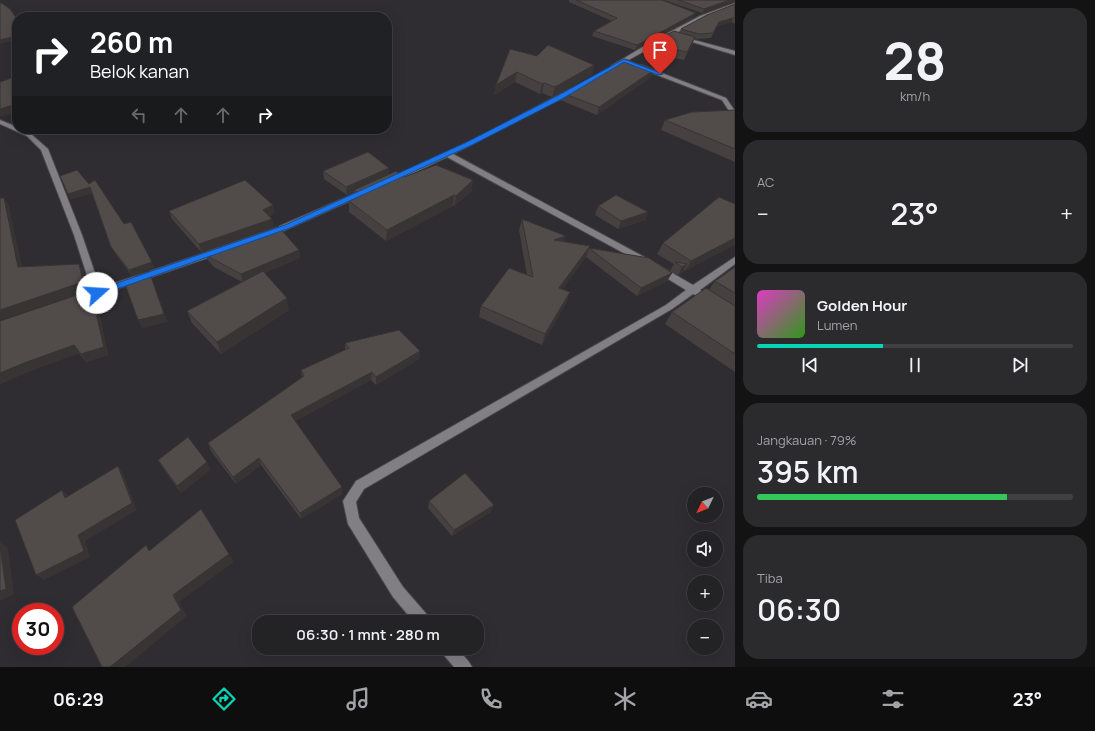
<!DOCTYPE html>
<html lang="id">
<head>
<meta charset="utf-8">
<style>
	:root { --surface:#232225; --page:#2b2a2d; --text:#f1f3f6; --muted:#a3a4a7; --line:#403f42; --accent:#07d5b6 }
	body { margin:0; font-family:Manrope,sans-serif; background:var(--page); color:var(--text); height:100vh; display:flex; flex-direction:column; font-size:15px; white-space:nowrap }
	* { box-sizing:border-box; margin:0 }
	p { font-size:13px; color:var(--muted) }
	.icon { flex:none; width:22px; height:22px; fill:none; stroke:currentColor; stroke-width:2; stroke-linecap:round; stroke-linejoin:round }
	.map { position:relative; flex:1; overflow:hidden }
	.details { display:flex; flex-direction:column; gap:8px; padding:8px; background:#131314; width:360px }
	.details>* { flex:none }
	.hud { position:absolute; left:12px; top:12px; width:380px; height:122px; border-radius:16px; box-shadow:0 4px 16px #0002,0 0 0 1px var(--line); background:#202124; color:#fff; overflow:hidden }
	.needle { width:26px; rotate:227deg }
	.buttons { position:absolute; left:687px; top:487px; display:grid; gap:8px }
	.buttons a { display:grid; place-items:center; width:36px; height:36px; border-radius:50%; background:var(--surface); box-shadow:0 4px 16px #0002,0 0 0 1px var(--line); font-size:20px }
	.speed { position:absolute; left:12px; top:603px; display:flex; gap:8px; font-size:20px; font-weight:700; text-align:center }
	.speed>* { display:grid; place-content:center; width:52px; height:52px; border-radius:50%; background:var(--surface); box-shadow:0 4px 16px #0002,0 0 0 1px var(--line); line-height:1 }
	.speed .limit { border:6px solid #d22; background:#fff; color:#111 }
	.pin { position:absolute; display:grid; place-items:center; width:34px; height:34px; color:#fff; margin:-41px -17px; border-radius:50% 50% 50% 0; rotate:-45deg; box-shadow:0 0 4px #0007 }
	.pin .icon { rotate:45deg }
	.me { position:absolute; width:44px; margin:-22px; rotate:71deg; stroke-linejoin:round; filter:drop-shadow(0 0 3px #0008) }
	.turn { display:flex; align-items:center; gap:14px; height:84px; padding:0 12px; font-size:18px }
	.turn .icon { width:52px; height:52px; stroke-width:2.5 }
	.turn b { display:block; font-size:28px; line-height:34px }
	.lanes { display:flex; align-items:center; height:38px; padding:0 12px; background:#0003; justify-content:center; gap:20px; direction:ltr }
	.lanes .off { opacity:.35 }
	.big { font-size:30px; font-weight:600; line-height:1.1 }
	.details .widget { flex:1; display:flex; flex-direction:column; justify-content:center; gap:6px; min-width:0; padding:0 14px; border-radius:16px; background:var(--page) }
	.details .dial { align-items:center; gap:0 }
	.dial b { font-size:52px; line-height:1 }
	.song { display:flex; align-items:center; gap:12px }
	.cover { width:48px; height:48px; border-radius:6px; background:linear-gradient(135deg,hsl(310 70% 55%),hsl(110 70% 35%)) }
	.played { height:4px; border-radius:2px; background:linear-gradient(90deg,var(--accent) 40%,var(--line) 40%) }
	.keys { display:flex; justify-content:space-around; direction:ltr }
	.heat { display:flex; justify-content:space-between; align-items:center; font-size:22px; direction:ltr }
	.charge { height:6px; border-radius:3px; background:linear-gradient(90deg,#34c759 79%,var(--line) 0) }
	.trip { position:absolute; left:252px; top:615px; width:232px; height:40px; border-radius:16px; background:var(--surface); box-shadow:0 4px 16px #0002,0 0 0 1px var(--line); font-weight:600; line-height:40px; text-align:center }
	.tabs { display:flex; height:64px; justify-content:space-around; align-items:center; background:#0e0e0f; color:var(--muted) }
	.tabs .icon { width:28px; height:28px }
	.tabs .current { color:var(--accent) }
	.tabs b { font-size:18px; color:var(--text) }
	main { display:flex; flex:1; min-height:0 }
	.map>svg:first-child { display:block }
	.lines { fill:none; stroke-linecap:round; stroke-linejoin:round }
	.street-casing { stroke:#4a484c; stroke-width:2 }
	.street { fill:#817f83; fill-rule:evenodd }
	.wall { fill:#464040 }
	.shaded-wall { fill:#393434 }
	.building { fill:#514b4a; stroke:#393434 }
	.route { fill:#1a73e8; stroke:#114b97 }
</style>
</head>
<body>
<main>
<div class="map">
<svg width="735" height="667" viewBox="0 0 735 667">
	<rect width="100%" height="100%" fill="#2f2d31"/>
	<g class="lines">
		<g class="street-casing">
			<path id="street" d="M735 3V6L704 18 616 67 611 66 651 42 700 16Z
				M679 36 735 51V55L679 38Z
				M641 65 726 98 735 111V118L733 117 722 100 639 68 638 67Z
				M572 88 575 90 574 91 453 154 648 259 693 285 735 257V264L700 290 703 293 701 295 698 296 693 294 672 309 364 489 356 502 359 518 403 587 429 617 431 622H414L393 597 348 524 343 501 356 481 666 305 686 290 642 263 447 157 392 183H389L385 181 468 143Z
				M0 120 17 127V129H21L31 134 48 149 82 235 100 288 216 249H222L223 251 222 253 76 303 73 302 71 300 73 298 92 291 74 235 41 150 27 136 0 124Z
				M363 190H366L370 192 272 236H266L265 234 266 232Z
				M440 648H457L469 662 472 667H454L442 653Z"/>
		</g>
		<use href="#street" class="street"/>
	</g>
	<path class="wall" d="M569 0H662L694 17 635 50 592 36 594 31 612 21 569 2Z
		M664 0H735V2L702 13Z
		M735 4V24L731 22 717 26 711 38 697 39 695 38 684 60 646 52 648 44 679 32 681 29Z
		M537 56 594 65 592 75 552 97 542 93 540 94 515 82 494 95 496 85Z
		M654 70 651 77 597 115 560 100 562 93Z
		M735 110V162L661 130 665 120Z
		M77 170 154 267 132 276 114 252 92 193 71 199 68 194Z
		M323 171 389 174 472 191 454 206H453L386 241 349 212V201L354 199V192L347 195 324 179Z
		M735 204 685 271 684 270 682 273 678 275 670 271 674 264 657 254 663 243Z
		M598 206 648 212 645 220 618 229 595 215Z
		M169 211 275 213 269 216 272 219 273 227 201 252 172 219Z
		M522 219 564 242 589 248 672 273 667 281 637 296 586 257 562 289 570 292 566 303 542 345 479 317 481 306 527 275 519 230Z
		M299 250 300 258 264 273 289 310 221 354 192 323 187 311 242 282 214 267 208 260 205 251Z
		M735 267V372L665 324 672 312 709 290 715 281Z
		M90 300 92 310 100 317 108 355 86 362 79 353 30 371 0 384V321Z
		M345 343 419 359 376 385 371 380 295 421 342 487V494L301 519 261 465 236 484 211 451 208 443 302 378 301 370 345 350Z
		M158 460 207 462 210 470 181 493 163 468Z
		M429 501 491 512 452 536 428 508Z"/>
	<path class="shaded-wall" d="M730 0H735V2L702 13 704 9Z
		M696 13 694 17 635 50 637 45Z
		M733 18 731 22 717 26 711 38 719 22Z
		M17 36V40L0 44V40Z
		M695 37 692 44 684 60 687 52Z
		M594 65 592 75 552 97 555 87Z
		M654 70 651 77 597 115 599 107Z
		M517 72 515 82 494 95 496 85Z
		M544 83 542 93 540 94 542 84Z
		M17 104V112L0 117V109Z
		M389 168V176L354 190V192L347 195 346 187Z
		M473 180 472 191 454 206 456 196Z
		M90 187 92 193 71 199 68 194Z
		M454 195 453 206 386 241 387 230Z
		M4 198 9 206 24 275 18 267Z
		M273 205 275 213 265 218 263 210Z
		M648 212 645 220 618 229 621 221Z
		M272 219 273 227 201 252 199 244Z
		M566 236 562 247 554 240Z
		M735 238V245L685 271 691 261Z
		M590 246 586 257 556 299 559 288Z
		M299 250 300 258 243 282 241 274Z
		M152 262 154 267 132 276 129 270Z
		M79 264 84 272 88 291 0 320V310Z
		M687 264 682 273 678 275 682 267Z
		M149 271 168 322 142 328 138 320Z
		M672 273 667 281 637 296 641 288Z
		M86 292 90 300 94 319 90 311Z
		M570 292 566 303 542 345 545 334Z
		M287 298 289 310 221 354 217 342Z
		M95 309 100 317 108 355 86 362 81 354Z
		M74 345 79 353 30 371 0 384V373L24 363Z
		M420 351 419 359 376 385V377Z
		M372 372 371 380 292 423 291 415Z
		M259 458 261 465 236 484 233 477Z
		M207 462 210 470 181 493 177 486Z
		M118 466 123 473 137 510 85 541 90 557 44 580 36 575 78 535Z
		M342 487V494L301 519 300 513Z
		M62 490 69 496 65 498Z
		M494 505 491 512 452 536 454 530Z
		M0 542 8 548 14 594 0 601Z
		M229 554 234 562 179 602 187 616 125 667H110L173 595Z"/>
	<path class="building" d="M576 0H662L696 13 637 45 594 31 617 18Z
		M678 0H730L704 9Z
		M0 2 10 9 17 19V36L0 40Z
		M735 4V18H733L719 22 713 33 699 34 681 29 707 15Z
		M674 31 695 37 687 52 648 44Z
		M548 45 594 65 555 87 544 83 542 84 517 72 496 85 510 49 537 56Z
		M625 59 654 70 599 107 562 93Z
		M17 76V104L0 109V82Z
		M735 110V149L665 120 692 112Z
		M368 152 389 168 346 187 323 171Z
		M436 165 473 180 456 196 454 195 387 230 349 201 362 195 354 190 396 171 404 177Z
		M77 170 89 184 95 180 124 224 131 222 152 262 129 270 111 247 90 187 68 194 60 176Z
		M245 180 273 205 263 210 272 219 199 244 169 211Z
		M616 195 648 212 621 221 598 206Z
		M719 197 735 204V238L691 261 663 243Z
		M0 198H4L18 267 79 264 83 282 0 310Z
		M522 219 566 236 554 240 590 246 559 288 570 292 545 334 481 306 509 268 533 277Z
		M278 226 299 250 241 274 211 258 205 251Z
		M589 248 649 258 672 273 641 288Z
		M675 262 687 264 682 267Z
		M735 267V293L715 281Z
		M149 271 164 314 138 320 125 284 138 280 134 275Z
		M263 271 287 298 217 342 187 311Z
		M706 288 735 306V354L672 312Z
		M86 292 90 311 95 309 104 347 81 354 74 345 24 363 0 373V321Z
		M399 330 420 351 376 377 372 372 291 415 342 487 300 513 259 458 233 477 208 443 304 376 301 370 349 348 345 343Z
		M188 437 207 462 177 486 158 460Z
		M118 466 132 503 78 535 84 551 36 575 15 520 62 490 65 498Z
		M465 473 494 505 454 530 429 501Z
		M201 509 229 554 173 595 181 610 110 667H102L72 607 146 545 149 551Z
		M0 545 6 589 0 591Z"/>
	<path class="route" d="M624 59 663 74 658 75 624 62 562 99 472 145 290 228 100 295 97 296 93 293 94 291 285 225 467 142 557 96Z"/>
</svg>
<div class="buttons">
<a><svg class="needle" viewBox="-14 -14 28 28"><path d="M0-13l5 13h-10z" fill="#e53935"/><path d="M0 13l5-13h-10z" fill="#a3a4a7"/></svg></a>
<a><svg class="icon" aria-label="sound" viewBox="0 0 24 24"><path d="M4 9h4l5-4v14l-5-4H4zM17 9q2 3 0 6"/></svg></a>
<a>+</a>
<a>−</a>
</div>
<div class="speed"><div class="limit">30</div></div>
<div class="pin" style="left:660px;top:74px;background:#d93025"><svg class="icon" aria-label="arrive" viewBox="0 0 24 24"><path d="M6 21V4h12l-3 4 3 4H6"/></svg></div>
<svg class="me" style="left:97px;top:293px" viewBox="-20 -20 40 40"><circle r="19" fill="#fff"/><path d="M0-13L10 11 0 6-10 11z" fill="#1a73e8"/></svg>
<div class="trip">06:30 · 1 mnt · 280 m</div>
<div class="hud">
<div class="turn"><svg class="icon" aria-label="right" viewBox="0 0 24 24"><path d="M7 20v-9h11M14 6l5 5-5 5"/></svg><div><b>260 m</b>Belok kanan</div></div>
<div class="lanes"><svg class="icon off" aria-label="left" viewBox="0 0 24 24"><path d="M17 20v-9H6M10 6l-5 5 5 5"/></svg><svg class="icon off" aria-label="ahead" viewBox="0 0 24 24"><path d="M12 20V5M6 11l6-6 6 6"/></svg><svg class="icon off" aria-label="ahead" viewBox="0 0 24 24"><path d="M12 20V5M6 11l6-6 6 6"/></svg><svg class="icon" aria-label="right" viewBox="0 0 24 24"><path d="M7 20v-9h11M14 6l5 5-5 5"/></svg></div>
</div>
</div>
<section class="details">
<div class="widget dial"><b>28</b><p>km/h</p></div>
<div class="widget"><p>AC</p>
<div class="heat"><a>−</a><b class="big">23°</b><a>+</a></div>
</div>
<div class="widget">
<div class="song"><i class="cover"></i><div><b>Golden Hour</b><p>Lumen</p></div></div>
<div class="played"></div>
<div class="keys"><svg class="icon" aria-label="previous" viewBox="0 0 24 24"><path d="M18 5L8 12l10 7zM5 5v14"/></svg><svg class="icon" aria-label="pause" viewBox="0 0 24 24"><path d="M8 5v14M16 5v14"/></svg><svg class="icon" aria-label="next" viewBox="0 0 24 24"><path d="M6 5l10 7-10 7zM19 5v14"/></svg></div>
</div>
<div class="widget"><p>Jangkauan · 79%</p><b class="big">395 km</b><div class="charge"></div></div>
<div class="widget"><p>Tiba</p><b class="big">06:30</b></div>
</section>
</main>
<nav class="tabs">
<b>06:29</b>
<svg class="icon current" aria-label="directions" viewBox="0 0 24 24"><path d="M12 3l9 9-9 9-9-9zM9 14v-3h6M13 9l2 2-2 2"/></svg>
<svg class="icon" aria-label="music" viewBox="0 0 24 24"><path d="M9 18V5l10-2v13"/><circle cx="6" cy="18" r="3"/><circle cx="16" cy="16" r="3"/></svg>
<svg class="icon" aria-label="phone" viewBox="0 0 24 24"><path d="M5 4h4l2 5-3 2q2 4 5 5l2-3 5 2v4C11 20 4 13 5 4z"/></svg>
<svg class="icon" aria-label="climate" viewBox="0 0 24 24"><path d="M12 3v18M4 7l16 10M4 17L20 7"/></svg>
<svg class="icon" aria-label="car" viewBox="0 0 24 24"><path d="M5 17H2v-5l4-1 3-4h7l3 4 3 1v5h-3M9 17h6M6 11h13"/><circle cx="7" cy="17" r="2"/><circle cx="17" cy="17" r="2"/></svg>
<svg class="icon" aria-label="filters" viewBox="0 0 24 24"><path d="M4 7h16M4 17h16"/><circle cx="9" cy="7" r="2"/><circle cx="15" cy="17" r="2"/></svg>
<b>23°</b>
</nav>
</body>
</html>
